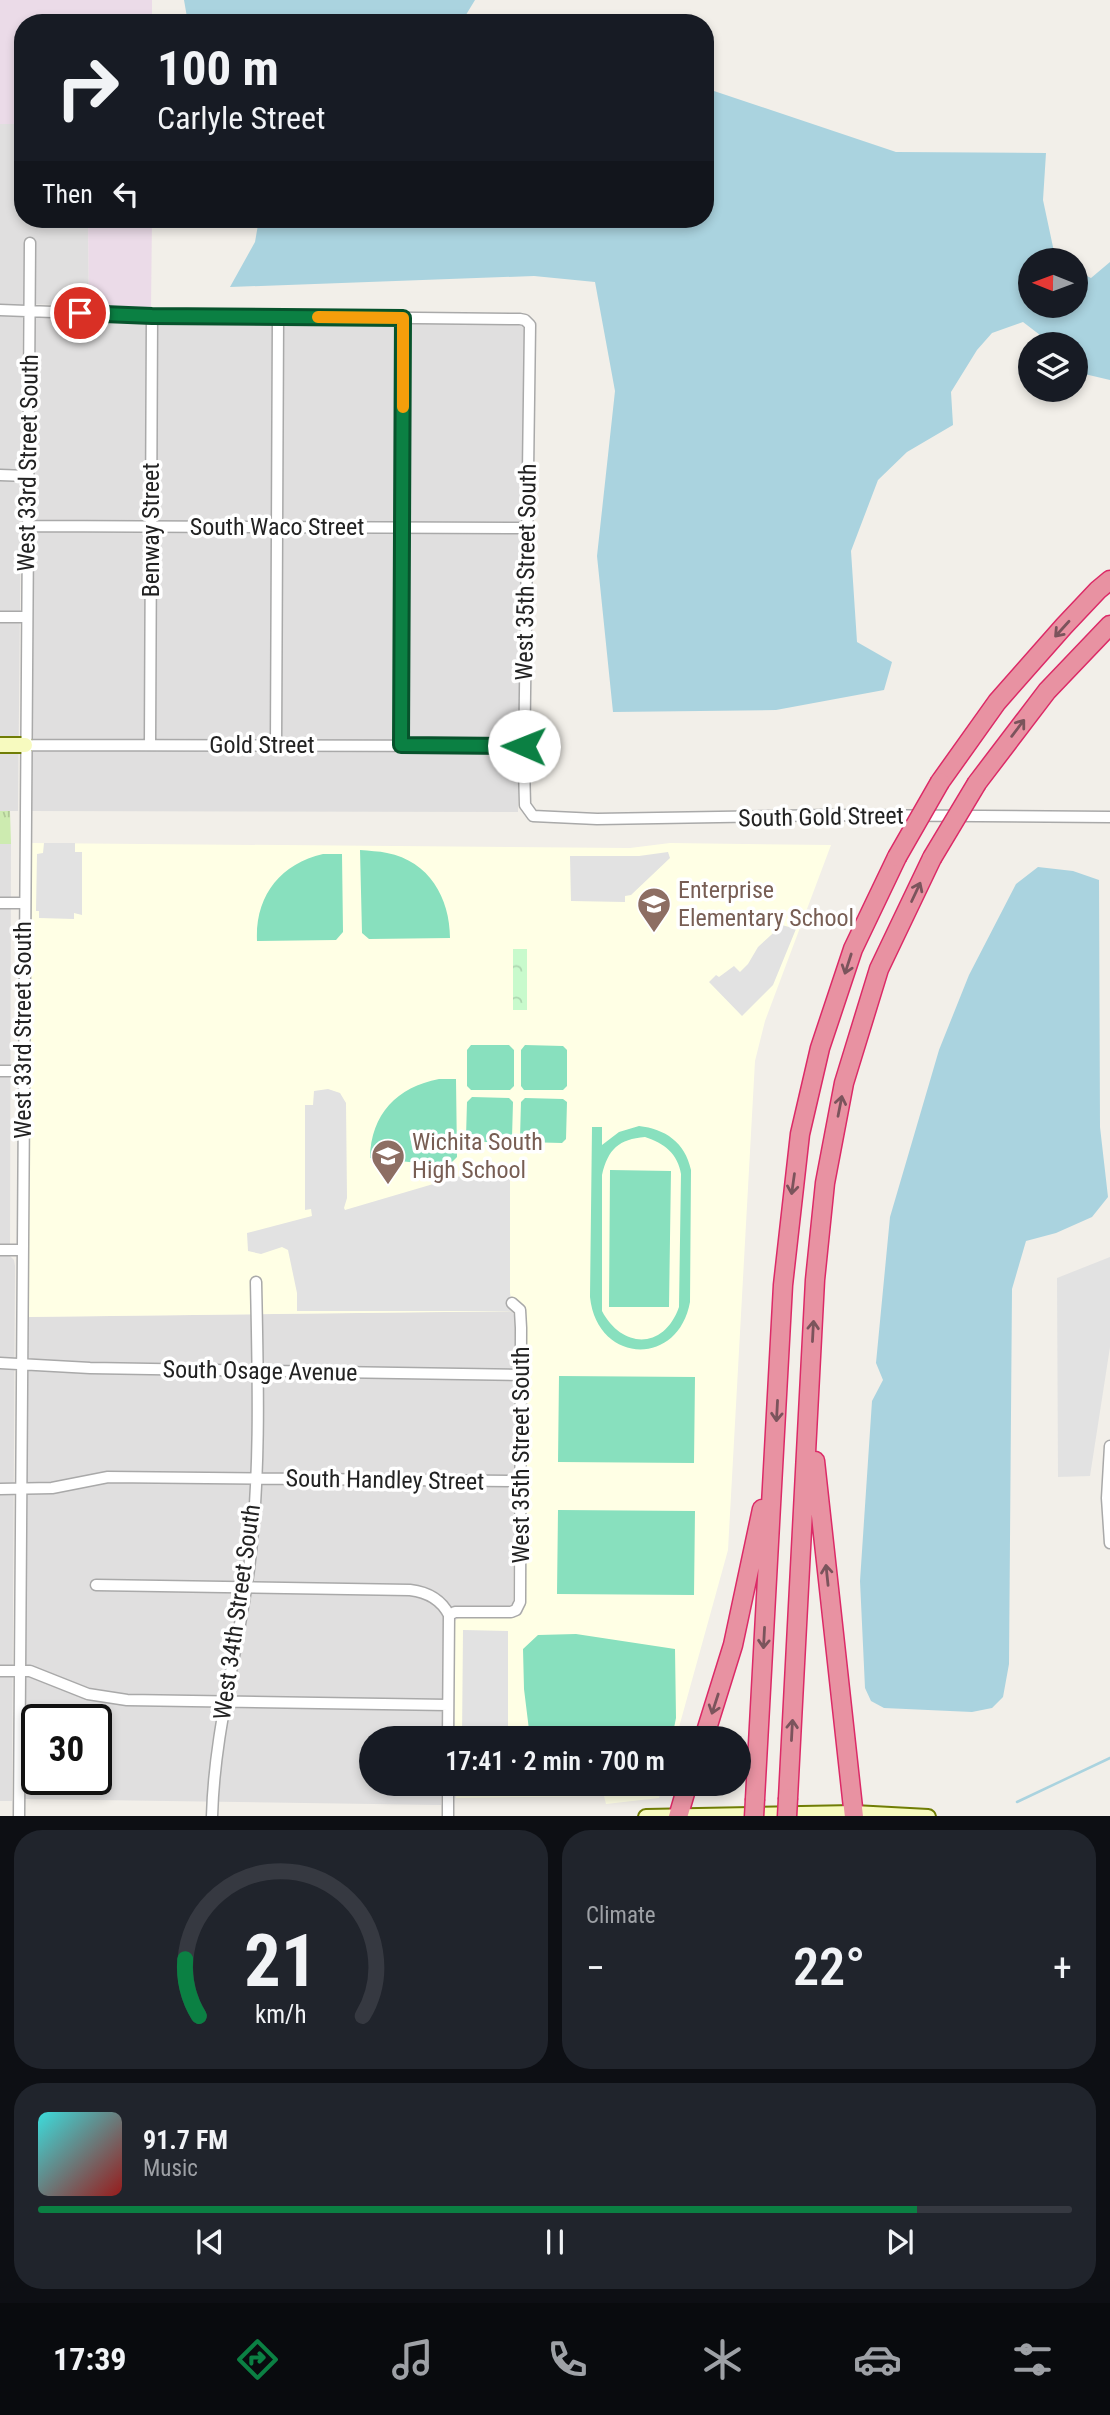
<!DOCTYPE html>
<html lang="en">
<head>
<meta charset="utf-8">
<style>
	:root { --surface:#171b24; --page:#20242c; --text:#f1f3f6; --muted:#9ea1a6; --line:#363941; --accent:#0b8043 }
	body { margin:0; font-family:"Roboto Condensed",sans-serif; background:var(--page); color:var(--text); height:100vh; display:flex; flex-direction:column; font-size:26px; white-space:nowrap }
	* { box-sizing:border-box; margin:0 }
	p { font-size:23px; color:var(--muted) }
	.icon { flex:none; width:38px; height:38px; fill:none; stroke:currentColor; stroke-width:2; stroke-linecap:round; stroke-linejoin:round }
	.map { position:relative; height:1816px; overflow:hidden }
	.panel { display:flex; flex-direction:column; gap:14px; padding:14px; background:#0d0f14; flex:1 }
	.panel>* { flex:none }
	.top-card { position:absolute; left:14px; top:14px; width:700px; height:214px; border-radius:28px; box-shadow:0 4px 10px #0003; background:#171b24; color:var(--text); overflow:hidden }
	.needle { width:46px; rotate:271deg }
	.controls { position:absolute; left:1018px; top:248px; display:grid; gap:14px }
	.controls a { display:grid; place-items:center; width:70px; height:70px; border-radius:50%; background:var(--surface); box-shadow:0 4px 10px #0003; font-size:35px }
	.speed { position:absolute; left:21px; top:1704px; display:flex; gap:14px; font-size:35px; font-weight:700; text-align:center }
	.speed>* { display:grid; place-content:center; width:91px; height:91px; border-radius:50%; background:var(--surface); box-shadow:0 4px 10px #0003; line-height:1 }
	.speed .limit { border:4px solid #111; border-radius:10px; background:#fff; color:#111 }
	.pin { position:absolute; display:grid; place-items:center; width:60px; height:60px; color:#fff; margin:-30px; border:4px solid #fff; border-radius:50%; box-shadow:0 2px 7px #0007 }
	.me { position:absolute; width:77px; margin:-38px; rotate:271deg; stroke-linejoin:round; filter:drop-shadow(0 0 5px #0008) }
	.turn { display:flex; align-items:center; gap:24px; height:147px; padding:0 28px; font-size:32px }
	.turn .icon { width:91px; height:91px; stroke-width:2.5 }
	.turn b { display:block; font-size:49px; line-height:60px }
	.then { display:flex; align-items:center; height:66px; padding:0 28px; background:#0003; gap:14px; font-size:26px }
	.big { font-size:52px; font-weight:600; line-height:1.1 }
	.panel .widget { flex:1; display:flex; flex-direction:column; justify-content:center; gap:10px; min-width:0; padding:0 24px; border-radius:28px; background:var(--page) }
	.panel .dial { align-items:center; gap:0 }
	.dial svg { height:182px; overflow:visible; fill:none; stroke:var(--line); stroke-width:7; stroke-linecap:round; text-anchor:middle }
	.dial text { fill:var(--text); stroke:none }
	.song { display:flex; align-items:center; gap:21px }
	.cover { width:84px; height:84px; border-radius:10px; background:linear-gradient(135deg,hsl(180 70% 55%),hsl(0 70% 35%)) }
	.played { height:7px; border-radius:4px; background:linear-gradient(90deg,var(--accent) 85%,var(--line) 85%) }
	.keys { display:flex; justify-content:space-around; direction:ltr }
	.heat { display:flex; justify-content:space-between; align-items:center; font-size:38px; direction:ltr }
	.panel .tiles { flex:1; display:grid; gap:14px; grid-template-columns:1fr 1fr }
	.widget:last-child { grid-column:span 2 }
	.trip { position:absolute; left:359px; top:1726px; width:392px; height:70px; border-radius:35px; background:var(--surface); box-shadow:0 4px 10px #0003; font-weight:600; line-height:70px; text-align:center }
	.tab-bar { display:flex; height:112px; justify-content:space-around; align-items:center; background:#090b0e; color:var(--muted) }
	.tab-bar .icon { width:49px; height:49px }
	.tab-bar .current { color:var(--accent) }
	.tab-bar b { font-size:32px; color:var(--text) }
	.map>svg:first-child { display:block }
	.residential { fill:#e0dfdf; fill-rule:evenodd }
	.industrial { fill:#ebdbe8 }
	.education { fill:#ffffe5 }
	.grass { fill:url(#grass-tufts) }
	.park { fill:url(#park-crowns) }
	.pitch { fill:#88e0be; fill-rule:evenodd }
	.parking { fill:#e2e2e2 }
	.water { fill:#aad3df }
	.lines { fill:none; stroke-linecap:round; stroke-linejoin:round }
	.stream { stroke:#aad3df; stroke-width:2.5 }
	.street-casing { stroke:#a9a9a9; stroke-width:13 }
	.secondary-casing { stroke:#707d05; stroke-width:18 }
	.highway-casing { stroke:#dc2a67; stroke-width:21 }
	.street { stroke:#fff; stroke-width:10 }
	.secondary { stroke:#f7fabf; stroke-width:14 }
	.highway { stroke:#e892a2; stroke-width:18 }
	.highway-bridge-casing { stroke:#dc2a67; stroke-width:21; stroke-linecap:butt }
	.highway-bridge { stroke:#e892a2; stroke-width:18 }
	.oneway { stroke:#7b545c }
	.route-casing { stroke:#07532c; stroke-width:18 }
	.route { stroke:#0b8043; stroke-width:12 }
	.slow { stroke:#f59e0b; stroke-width:12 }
	.labels { text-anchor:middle; stroke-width:7; stroke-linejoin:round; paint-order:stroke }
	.street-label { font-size:24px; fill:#222; stroke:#fff }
	.education-label { font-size:24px; fill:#785e54; stroke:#fff; text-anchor:start }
</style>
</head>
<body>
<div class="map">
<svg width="1110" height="1817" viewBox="0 0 1110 1817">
	<defs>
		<pattern id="grass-tufts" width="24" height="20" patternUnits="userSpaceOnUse" patternTransform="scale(1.75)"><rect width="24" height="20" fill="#cdebb0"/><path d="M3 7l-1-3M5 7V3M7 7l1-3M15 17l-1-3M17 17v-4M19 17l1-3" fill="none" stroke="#b0c997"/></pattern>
		<pattern id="park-crowns" width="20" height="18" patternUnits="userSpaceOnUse" patternTransform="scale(1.75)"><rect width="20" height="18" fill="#c8facc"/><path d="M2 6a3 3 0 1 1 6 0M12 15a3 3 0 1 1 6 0" fill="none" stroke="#acd6af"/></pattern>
	</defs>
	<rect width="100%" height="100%" fill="#f2efe9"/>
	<path class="residential" d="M23 123V219H88L89 306 23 304 18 811H0V124Z
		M44 315 192 322 518 323 523 326 525 332 518 812 30 811 34 321 37 317Z
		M0 844H11L10 1256 14 1260 15 1266 12 1801H0Z
		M512 1311 515 1317 513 1603 508 1607 452 1606 443 1625 442 1738H371V1783H441V1805L25 1799 27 1317ZM37 1720H96V1780H37Z"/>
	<path class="industrial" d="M0 0H152V23H23V124H0Z
		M88 219H152L151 309 89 306Z"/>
	<path class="education" d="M30 843 630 848 670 843 831 845 765 1021 755 1061 728 1550 676 1738H455L453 1627 455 1621 459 1618H514L522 1614 525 1604 526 1311 27 1317Z
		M456 1783H663L659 1798 606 1804 604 1796 456 1798Z"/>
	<path class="grass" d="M0 811H10L11 844H0Z"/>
	<path class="park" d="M513 949H527V1010H513Z"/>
	<path class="pitch" d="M360 850C369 851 379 851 387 853 429 861 450 898 450 938L369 939 362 933Z
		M323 854H342L343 932 336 940 257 941C255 896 280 864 323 854Z
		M471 1045H509L514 1050V1086L510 1090H471L467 1086V1050Z
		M525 1045 563 1046 567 1050V1086L563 1090H524L521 1086V1050Z
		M439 1079H456L457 1157 448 1166 370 1158C371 1114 397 1087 439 1079Z
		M472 1097 509 1098 513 1102 512 1138 509 1142H470L466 1137 467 1102Z
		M525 1098 563 1099 567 1102 566 1139 562 1143 524 1142 520 1138 521 1102Z
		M639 1126C665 1129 685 1142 691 1170L690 1302C678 1368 597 1364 590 1297L592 1127H602V1145L619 1132ZM645 1137C664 1143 678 1154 681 1174L679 1307C664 1350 622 1349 602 1311V1175C608 1149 619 1139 645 1137Z
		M610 1170 671 1171 669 1307H609Z
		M559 1376 695 1377 694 1463 558 1462Z
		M558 1510 695 1511 694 1595 557 1594Z
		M576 1634 675 1649 676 1718 672 1738H530L524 1689 523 1649 538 1635Z
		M536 1783H627L601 1787H536Z"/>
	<path class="parking" d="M44 843H75V852H82V915L74 913V919L39 918V911H36L37 854 43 853Z
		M668 852 670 858 631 895 625 896V902L571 901 570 856H639Z
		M782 925 796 929 773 985 742 1016 709 982 716 975 719 977 734 966 740 972 748 964 758 947Z
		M328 1089 340 1093 346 1103 347 1198 344 1208 345 1210 491 1167H510V1292L512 1311H297V1293L288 1250 282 1247 261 1254 248 1251 247 1233 312 1216 311 1209 305 1210V1105H313L314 1091Z
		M1110 1257V1347L1090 1476 1058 1477 1057 1278Z
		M463 1630 508 1631V1738H462Z
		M462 1783H507V1796L462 1795Z"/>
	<path class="water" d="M184 0H475L461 23H188Z
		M705 88 896 152 1046 153 1043 200 1056 261H1031V306H1076V271L1091 278 1110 262V380L1076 372V345H1053L1023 322 992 333 977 350 951 392 953 425 907 452 878 480 851 551 857 642 892 662 884 690 776 710 613 712 597 556 615 391 595 282 534 276 230 287 255 242 259 219H705Z
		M1038 867 1073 871 1099 880 1100 1127 1108 1197 1092 1217 1056 1233 1026 1241 1012 1289 1009 1664 1003 1697 992 1708 972 1712 884 1708 871 1701 865 1688 860 1581 872 1401 883 1380 876 1363 890 1217 939 1050 969 975 1016 884Z"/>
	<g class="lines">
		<path class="stream" d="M1017 1802 1110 1758"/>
		<g class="street-casing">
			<path id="street" d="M0 310 133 315 520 319 525 320 530 325 524 766 525 805 533 816 597 819 830 815 1110 817
				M0 475 28 476
				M27 526 526 528
				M0 617H26
				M25 745 524 746
				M150 745 152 315
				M276 745 278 317
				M401 745 403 318
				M0 903H24
				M0 1071H23
				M0 1250H22
				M0 1363 90 1368 521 1375
				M1110 1446 1107 1498 1110 1543
				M0 1489 52 1488 108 1477 520 1481
				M96 1585 410 1590C427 1592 441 1599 449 1615L448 1738
				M449 1615 455 1612H511L516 1610 520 1602 521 1328 520 1310 512 1303
				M0 1671H30L88 1694 127 1700 448 1705
				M448 1783V1817
				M19 1817 30 243
				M212 1817C214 1732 238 1652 249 1569 261 1474 258 1377 256 1282"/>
		</g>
		<g class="secondary-casing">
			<path id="secondary" d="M0 745H25
				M646 1817 854 1813 928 1817"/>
		</g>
		<g class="highway-casing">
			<path id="highway" d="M940 782 997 702 1064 626 1098 590 1110 580
				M977 783 1047 691 1110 625
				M815 1461 854 1817
				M704 1738 733 1645 762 1509
				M788 1798 815 1280 825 1183 844 1083 879 969 932 858
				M755 1799 783 1285 800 1134 820 1048 853 949 897 857
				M678 1817 688 1783"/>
		</g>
		<use href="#street" class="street"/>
		<use href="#secondary" class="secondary"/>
		<use href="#highway" class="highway"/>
		<g class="highway-bridge-casing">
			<path id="highway-bridge" d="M897 857 940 782
				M932 858 977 783
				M754 1817 755 1799
				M787 1817 788 1798"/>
		</g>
		<use href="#highway-bridge" class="highway-bridge"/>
	</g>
	<defs><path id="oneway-shaft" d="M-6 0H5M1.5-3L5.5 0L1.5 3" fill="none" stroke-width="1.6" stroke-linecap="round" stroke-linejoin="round" transform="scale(1.75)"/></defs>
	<g class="oneway">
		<use href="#oneway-shaft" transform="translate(1062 629) rotate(132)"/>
		<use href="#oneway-shaft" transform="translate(1018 728) rotate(-53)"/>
		<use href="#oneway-shaft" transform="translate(916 892) rotate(-65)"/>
		<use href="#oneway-shaft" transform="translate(848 964) rotate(108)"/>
		<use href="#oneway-shaft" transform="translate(840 1106) rotate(-79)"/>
		<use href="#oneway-shaft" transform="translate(793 1184) rotate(98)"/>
		<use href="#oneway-shaft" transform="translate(813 1331) rotate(-87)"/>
		<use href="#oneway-shaft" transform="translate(777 1411) rotate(93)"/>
		<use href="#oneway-shaft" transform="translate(827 1575) rotate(-96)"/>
		<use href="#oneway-shaft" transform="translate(764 1638) rotate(93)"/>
		<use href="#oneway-shaft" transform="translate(715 1704) rotate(108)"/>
		<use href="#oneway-shaft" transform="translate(792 1730) rotate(-87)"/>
	</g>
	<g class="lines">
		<g class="route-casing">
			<path id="route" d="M80 313 152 316 403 318 401 745 524 746"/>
		</g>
		<use href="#route" class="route"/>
		<path class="slow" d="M318 317 403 318V407"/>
	</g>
	<defs>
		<g id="school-pin" transform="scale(1.75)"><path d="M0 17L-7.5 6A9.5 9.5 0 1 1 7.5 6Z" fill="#8d6e63" stroke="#fff"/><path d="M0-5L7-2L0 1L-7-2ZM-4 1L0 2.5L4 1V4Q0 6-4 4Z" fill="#fff"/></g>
	</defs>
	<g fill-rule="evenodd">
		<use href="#school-pin" x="654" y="904"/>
		<use href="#school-pin" x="388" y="1156"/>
	</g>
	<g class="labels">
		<g class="street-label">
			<text transform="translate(28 463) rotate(-89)" y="8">West 33rd Street South</text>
			<text x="277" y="535">South Waco Street</text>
			<text transform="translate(151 530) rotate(-90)" y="8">Benway Street</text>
			<text transform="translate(526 572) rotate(-89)" y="8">West 35th Street South</text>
			<text x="262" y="753">Gold Street</text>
			<text transform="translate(821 817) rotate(-1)" y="8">South Gold Street</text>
			<text transform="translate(23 1030) rotate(-90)" y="8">West 33rd Street South</text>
			<text transform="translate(260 1371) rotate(1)" y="8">South Osage Avenue</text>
			<text transform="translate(521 1455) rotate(-90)" y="8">West 35th Street South</text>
			<text transform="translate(385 1480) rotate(1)" y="8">South Handley Street</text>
			<text transform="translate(237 1612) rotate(-82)" y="8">West 34th Street South</text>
		</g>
		<g class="education-label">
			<text x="678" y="898">Enterprise<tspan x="678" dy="28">Elementary School</tspan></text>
			<text x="412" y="1150">Wichita South<tspan x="412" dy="28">High School</tspan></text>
		</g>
	</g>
</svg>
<div class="controls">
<a><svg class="needle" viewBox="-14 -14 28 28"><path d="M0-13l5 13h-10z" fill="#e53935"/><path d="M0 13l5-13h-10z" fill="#9ea1a6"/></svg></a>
<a><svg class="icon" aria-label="layers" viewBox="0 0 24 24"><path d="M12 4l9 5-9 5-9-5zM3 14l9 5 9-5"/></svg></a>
</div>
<div class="speed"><div class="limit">30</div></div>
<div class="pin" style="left:80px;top:313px;background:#d93025"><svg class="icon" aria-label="arrive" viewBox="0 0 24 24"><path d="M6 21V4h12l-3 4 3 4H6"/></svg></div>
<svg class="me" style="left:524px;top:746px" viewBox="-20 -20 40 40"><circle r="19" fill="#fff"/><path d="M0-13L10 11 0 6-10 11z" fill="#0b8043"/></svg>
<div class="trip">17:41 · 2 min · 700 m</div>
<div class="top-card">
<div class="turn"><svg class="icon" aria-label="right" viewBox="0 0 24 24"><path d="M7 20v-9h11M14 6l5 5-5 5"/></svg><div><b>100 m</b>Carlyle Street</div></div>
<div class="then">Then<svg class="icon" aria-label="left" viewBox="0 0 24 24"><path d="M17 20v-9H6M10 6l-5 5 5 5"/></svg></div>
</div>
</div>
<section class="panel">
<div class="tiles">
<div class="widget dial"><svg viewBox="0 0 100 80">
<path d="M14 69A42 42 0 1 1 86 69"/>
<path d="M14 69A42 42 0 0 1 8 44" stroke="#0b8043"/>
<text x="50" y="56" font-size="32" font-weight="700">21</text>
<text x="50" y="72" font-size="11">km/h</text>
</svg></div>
<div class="widget"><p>Climate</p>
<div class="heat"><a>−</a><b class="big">22°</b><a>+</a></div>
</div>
<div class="widget">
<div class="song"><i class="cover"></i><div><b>91.7 FM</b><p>Music</p></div></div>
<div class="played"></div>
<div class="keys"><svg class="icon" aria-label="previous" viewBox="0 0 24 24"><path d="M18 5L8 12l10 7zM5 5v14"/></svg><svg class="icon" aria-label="pause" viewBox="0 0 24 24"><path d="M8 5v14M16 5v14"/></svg><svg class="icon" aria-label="next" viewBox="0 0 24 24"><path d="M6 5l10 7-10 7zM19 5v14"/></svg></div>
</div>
</div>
</section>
<nav class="tab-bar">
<b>17:39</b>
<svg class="icon current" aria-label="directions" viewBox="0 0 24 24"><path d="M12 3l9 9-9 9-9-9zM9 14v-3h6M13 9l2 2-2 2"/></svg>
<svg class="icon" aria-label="music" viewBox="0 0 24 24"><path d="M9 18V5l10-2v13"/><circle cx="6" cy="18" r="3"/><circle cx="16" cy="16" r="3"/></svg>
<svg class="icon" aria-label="phone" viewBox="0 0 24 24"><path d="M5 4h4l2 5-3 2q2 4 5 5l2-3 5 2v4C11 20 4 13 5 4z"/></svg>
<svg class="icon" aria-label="climate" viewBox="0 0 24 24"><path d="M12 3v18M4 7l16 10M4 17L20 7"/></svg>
<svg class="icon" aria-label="car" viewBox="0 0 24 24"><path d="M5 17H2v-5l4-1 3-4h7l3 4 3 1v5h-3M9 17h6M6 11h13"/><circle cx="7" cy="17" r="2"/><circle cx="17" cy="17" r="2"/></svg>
<svg class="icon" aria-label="filters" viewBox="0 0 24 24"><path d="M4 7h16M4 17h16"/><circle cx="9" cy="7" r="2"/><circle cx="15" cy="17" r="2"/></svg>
</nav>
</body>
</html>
